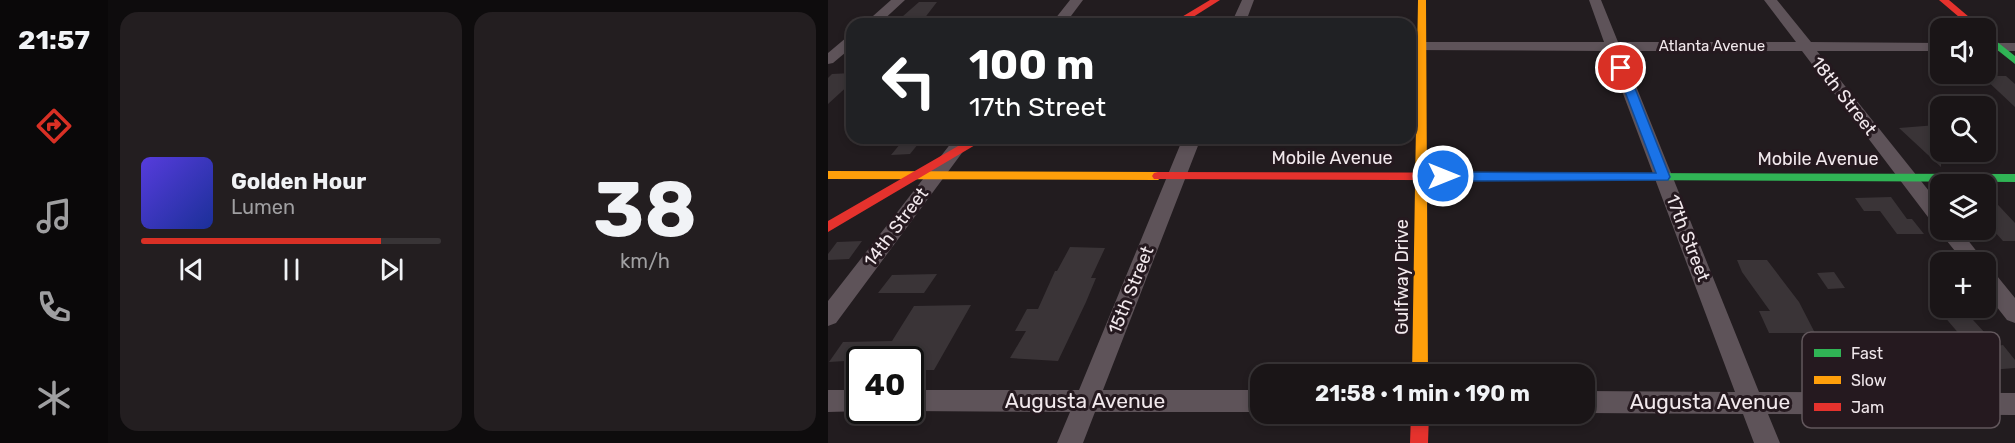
<!DOCTYPE html>
<html lang="en">
<head>
<meta charset="utf-8">
<style>
	:root { --surface:#1a1517; --page:#231e20; --text:#f1f3f6; --muted:#9f9fa1; --line:#383436; --accent:#d93025 }
	body { margin:0; font-family:Rubik,sans-serif; background:var(--page); color:var(--text); height:100vh; display:flex; flex-direction:column; font-size:22px; white-space:nowrap }
	* { box-sizing:border-box; margin:0 }
	p { font-size:20px; color:var(--muted) }
	.icon { flex:none; width:33px; height:33px; fill:none; stroke:currentColor; stroke-width:2; stroke-linecap:round; stroke-linejoin:round }
	.map { position:relative; flex:1; overflow:hidden }
	.panel { display:flex; flex-direction:column; gap:12px; padding:12px; background:#0e0c0d; width:720px }
	.panel>* { flex:none }
	.top-card { position:absolute; left:18px; top:18px; width:570px; height:126px; border-radius:18px; box-shadow:0 3px 9px #0003,0 0 0 2px var(--line); background:#202124; color:#fff; overflow:hidden }
	.controls { position:absolute; left:1102px; top:18px; display:grid; gap:12px }
	.controls a { display:grid; place-items:center; width:66px; height:66px; border-radius:12px; background:var(--surface); box-shadow:0 3px 9px #0003,0 0 0 2px var(--line); font-size:30px }
	.speed { position:absolute; left:18px; top:346px; display:flex; gap:12px; font-size:30px; font-weight:700; text-align:center }
	.speed>* { display:grid; place-content:center; width:78px; height:78px; border-radius:50%; background:var(--surface); box-shadow:0 3px 9px #0003,0 0 0 2px var(--line); line-height:1 }
	.speed .limit { border:3px solid #111; border-radius:9px; background:#fff; color:#111 }
	.pin { position:absolute; display:grid; place-items:center; width:51px; height:51px; color:#fff; margin:-26px; border:3px solid #fff; border-radius:50%; box-shadow:0 2px 6px #0007 }
	.me { position:absolute; width:66px; margin:-33px; rotate:90deg; stroke-linejoin:round; filter:drop-shadow(0 0 4px #0008) }
	.turn { display:flex; align-items:center; gap:21px; height:126px; padding:0 24px; font-size:27px }
	.turn .icon { width:78px; height:78px; stroke-width:2.5 }
	.turn b { display:block; font-size:42px; line-height:51px }
	.panel .tile { flex:1; display:flex; flex-direction:column; justify-content:center; gap:9px; min-width:0; padding:0 21px; border-radius:18px; background:var(--page) }
	.panel .dial { align-items:center; gap:0 }
	.dial b { font-size:78px; line-height:1 }
	.song { display:flex; align-items:center; gap:18px }
	.cover { width:72px; height:72px; border-radius:9px; background:linear-gradient(135deg,hsl(250 70% 55%),hsl(230 70% 35%)) }
	.played { height:6px; border-radius:3px; background:linear-gradient(90deg,var(--accent) 80%,var(--line) 80%) }
	.keys { display:flex; justify-content:space-around; direction:ltr }
	.panel .tiles { flex:1; display:grid; gap:12px; grid-template-columns:repeat(2,1fr) }
	.trip { position:absolute; left:422px; top:364px; width:345px; height:60px; border-radius:18px; background:var(--surface); box-shadow:0 3px 9px #0003,0 0 0 2px var(--line); font-weight:700; line-height:60px; text-align:center }
	main { display:flex; flex:1; min-height:0 }
	.menu { display:flex; flex-direction:column; width:108px; justify-content:space-around; align-items:center; background:#0a0809; color:var(--muted) }
	.menu .icon { width:42px; height:42px }
	.menu .current { color:var(--accent) }
	.menu b { font-size:27px; color:var(--text) }
	.map>svg:first-child { display:block }
	.building { fill:#3a3437 }
	.lines { fill:none; stroke-linecap:round; stroke-linejoin:round }
	.street { fill:#5e5359; fill-rule:evenodd }
	.fast { fill:#30b455; fill-rule:evenodd }
	.slow { fill:#ff9f0a; fill-rule:evenodd }
	.jam { fill:#e5322d; fill-rule:evenodd }
	.route { fill:#1a73e8; stroke:#114b97; stroke-width:1.5 }
	.labels { text-anchor:middle; stroke-width:6; stroke-linejoin:round; paint-order:stroke }
	.far-street-label { font-size:15px; fill:#f1e8ec; stroke:#25191f }
	.street-label { font-size:18px; fill:#f1e8ec; stroke:#25191f }
	.near-street-label { font-size:21px; fill:#f1e8ec; stroke:#25191f }
	.key { fill:#25191f; stroke:#62575c; stroke-width:1.5 }
	.key-label { font-size:16px; fill:#f1e8ec }
</style>
</head>
<body>
<main>
<nav class="menu">
<b>21:57</b>
<svg class="icon current" aria-label="directions" viewBox="0 0 24 24"><path d="M12 3l9 9-9 9-9-9zM9 14v-3h6M13 9l2 2-2 2"/></svg>
<svg class="icon" aria-label="music" viewBox="0 0 24 24"><path d="M9 18V5l10-2v13"/><circle cx="6" cy="18" r="3"/><circle cx="16" cy="16" r="3"/></svg>
<svg class="icon" aria-label="phone" viewBox="0 0 24 24"><path d="M5 4h4l2 5-3 2q2 4 5 5l2-3 5 2v4C11 20 4 13 5 4z"/></svg>
<svg class="icon" aria-label="climate" viewBox="0 0 24 24"><path d="M12 3v18M4 7l16 10M4 17L20 7"/></svg>
</nav>
<section class="panel">
<div class="tiles">
<div class="tile">
<div class="song"><i class="cover"></i><div><b>Golden Hour</b><p>Lumen</p></div></div>
<div class="played"></div>
<div class="keys"><svg class="icon" aria-label="previous" viewBox="0 0 24 24"><path d="M18 5L8 12l10 7zM5 5v14"/></svg><svg class="icon" aria-label="pause" viewBox="0 0 24 24"><path d="M8 5v14M16 5v14"/></svg><svg class="icon" aria-label="next" viewBox="0 0 24 24"><path d="M6 5l10 7-10 7zM19 5v14"/></svg></div>
</div>
<div class="tile dial"><b>38</b><p>km/h</p></div>
</div>
</section>
<div class="map">
<svg width="1187" height="443" viewBox="0 0 1187 443">
	<rect width="100%" height="100%" fill="#221c1f"/>
	<path class="building" d="M91 2H109L92 24H66Z
		M24 73V82L0 104V78L4 74Z
		M1154 76H1178L1187 84V107Z
		M1109 125 1113 129V167L1071 128Z
		M77 138H95L82 154 63 155Z
		M1158 192 1187 223V241H1175L1158 222Z
		M1063 197 1079 219H1084L1096 234H1069L1052 211H1036L1027 198Z
		M34 241 21 259 0 260V254L9 242Z
		M242 247 277 248 263 278H268L258 302 230 361 182 358 198 331H187L199 309H210L227 271H229Z
		M909 260H939L971 302 987 333H941L931 311H942L914 272Z
		M1006 272 1017 288 1000 289 989 273Z
		M109 274 96 293H50L64 275Z
		M143 305 106 370H82L83 357 1 362 15 342 64 341 86 306Z
		M1109 308H1134L1169 346 1175 345 1187 360V368L1162 370Z"/>
	<g class="lines">
		<path class="street" d="M63 0H77L51 24H36Z
			M242 0H255L237 24H223Z
			M414 0H426L417 24H403Z
			M761 0H773L790 42H968L936 0H949L983 42 1113 43V51H989L1113 206V230H1132L1157 262H1136L1114 235 1111 230 1113 227 1106 225 974 51H794L931 392 1187 393V415L940 414 952 443H926L915 414 756 413V391L907 392 779 51 582 50V42H776Z
			M24 36V47L5 63 0 64V53L19 37Z
			M1158 43H1187V51H1158Z
			M127 138H145L8 323 0 326V301Z
			M355 138H373L275 390H432V412H267L255 443H229L242 412 79 411H82V390H251Z
			M1158 269 1165 271 1187 298V323L1179 320 1158 293Z
			M0 390H32V411H35L0 412Z"/>
		<path class="fast" d="M1158 33 1187 56V64L1158 41Z
			M795 173 1187 174V182L791 180 789 177Z"/>
		<path class="slow" d="M590 0H598L600 375H584Z
			M0 171 330 172 336 176 330 180 0 179Z"/>
		<path class="jam" d="M382 0H392L354 24H342Z
			M1111 0H1121L1154 28H1144Z
			M144 138H159L0 232V221Z
			M330 172 795 173 801 177 795 181 326 179 324 176 326 173Z
			M583 414H601L600 443H582Z"/>
	</g>
	<path class="route" d="M793 65 799 68 842 177 840 180 615 181 609 176 615 172 828 173 788 68Z"/>
	<g class="labels">
		<g class="far-street-label">
			<text x="884" y="51">Atlanta Avenue</text>
		</g>
		<g class="street-label">
			<text transform="translate(1016 96) rotate(52)" y="6">18th Street</text>
			<text x="504" y="164">Mobile Avenue</text>
			<text x="990" y="165">Mobile Avenue</text>
			<text transform="translate(68 227) rotate(-53)" y="6">14th Street</text>
			<text transform="translate(860 238) rotate(69)" y="6">17th Street</text>
			<text transform="translate(574 277) rotate(-90)" y="6">Gulfway Drive</text>
			<text transform="translate(303 290) rotate(-68)" y="6">15th Street</text>
		</g>
		<g class="near-street-label">
			<text x="257" y="408">Augusta Avenue</text>
			<text x="882" y="409">Augusta Avenue</text>
		</g>
	</g>
	<rect x="974" y="332" width="198" height="96" rx="9" class="key"/>
	<rect x="986" y="349" width="27" height="8" fill="#30b455"/>
	<rect x="986" y="376" width="27" height="8" fill="#ff9f0a"/>
	<rect x="986" y="403" width="27" height="8" fill="#e5322d"/>
	<g class="key-label">
		<text x="1023" y="359">Fast</text>
		<text x="1023" y="386">Slow</text>
		<text x="1023" y="413">Jam</text>
	</g>
</svg>
<div class="controls">
<a><svg class="icon" aria-label="sound" viewBox="0 0 24 24"><path d="M4 9h4l5-4v14l-5-4H4zM17 9q2 3 0 6"/></svg></a>
<a><svg class="icon" aria-label="search" viewBox="0 0 24 24"><circle cx="10" cy="10" r="6"/><path d="M15 15l6 6"/></svg></a>
<a><svg class="icon" aria-label="layers" viewBox="0 0 24 24"><path d="M12 4l9 5-9 5-9-5zM3 14l9 5 9-5"/></svg></a>
<a>+</a>
</div>
<div class="speed"><div class="limit">40</div></div>
<div class="pin" style="left:793px;top:68px;background:#d93025"><svg class="icon" aria-label="arrive" viewBox="0 0 24 24"><path d="M6 21V4h12l-3 4 3 4H6"/></svg></div>
<svg class="me" style="left:615px;top:176px" viewBox="-20 -20 40 40"><circle r="17" fill="#1a73e8" stroke="#fff" stroke-width="3"/><path d="M0-11L8 9 0 5-8 9z" fill="#fff"/></svg>
<div class="trip">21:58 · 1 min · 190 m</div>
<div class="top-card">
<div class="turn"><svg class="icon" aria-label="left" viewBox="0 0 24 24"><path d="M17 20v-9H6M10 6l-5 5 5 5"/></svg><div><b>100 m</b>17th Street</div></div>
</div>
</div>
</main>
</body>
</html>
